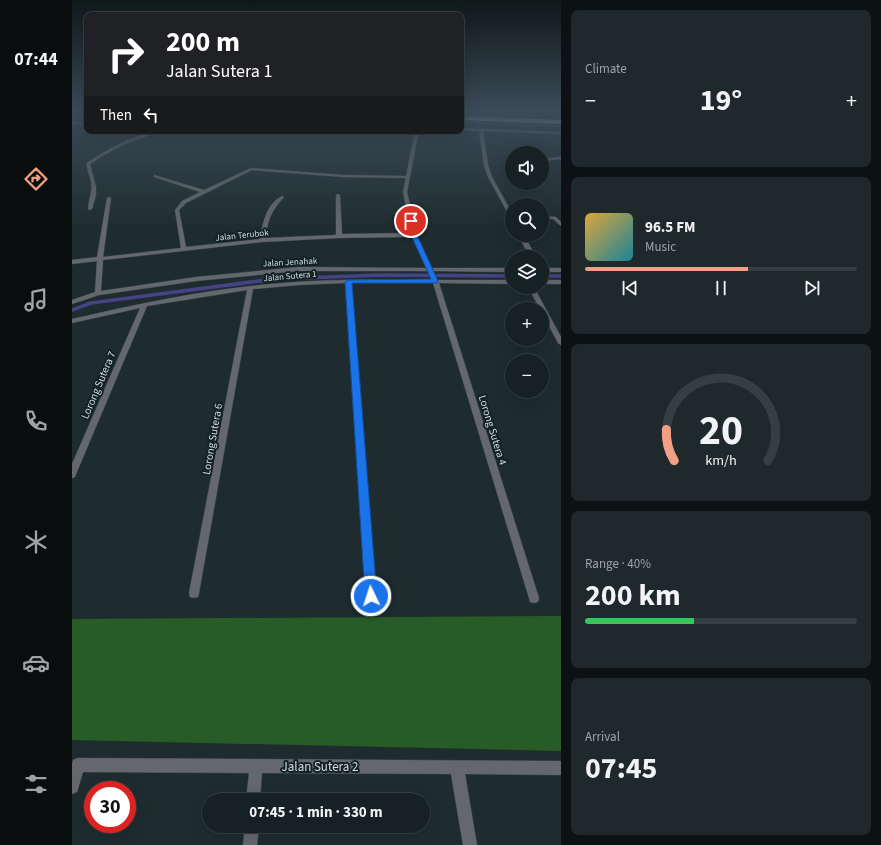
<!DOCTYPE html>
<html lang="en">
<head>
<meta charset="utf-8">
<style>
	:root { --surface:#162123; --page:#1f292b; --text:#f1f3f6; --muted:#9ea3a6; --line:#353e41; --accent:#f39f83 }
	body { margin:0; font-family:"Source Sans 3",sans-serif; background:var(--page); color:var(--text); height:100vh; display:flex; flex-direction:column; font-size:15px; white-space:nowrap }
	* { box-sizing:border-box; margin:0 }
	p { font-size:13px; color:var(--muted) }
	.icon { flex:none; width:22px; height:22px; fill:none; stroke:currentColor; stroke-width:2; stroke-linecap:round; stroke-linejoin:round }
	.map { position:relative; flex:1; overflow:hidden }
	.drawer { display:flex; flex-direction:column; gap:10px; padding:10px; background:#0c1213; width:320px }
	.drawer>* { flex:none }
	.banner { position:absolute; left:12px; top:12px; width:380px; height:122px; border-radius:8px; box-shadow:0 4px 16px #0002,0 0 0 1px var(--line); background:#202124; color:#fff; overflow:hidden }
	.fabs { position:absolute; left:433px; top:146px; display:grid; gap:8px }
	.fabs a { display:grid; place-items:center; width:44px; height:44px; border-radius:50%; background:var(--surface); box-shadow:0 4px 16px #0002,0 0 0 1px var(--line); font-size:20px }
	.speed { position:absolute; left:12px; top:781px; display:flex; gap:8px; font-size:20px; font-weight:700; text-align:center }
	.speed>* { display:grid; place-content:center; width:52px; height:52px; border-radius:50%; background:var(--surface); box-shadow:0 4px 16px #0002,0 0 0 1px var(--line); line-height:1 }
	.speed .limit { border:6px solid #d22; background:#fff; color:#111 }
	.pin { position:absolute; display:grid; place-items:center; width:34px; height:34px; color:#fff; margin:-17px; border:2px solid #fff; border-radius:50%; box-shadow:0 1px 4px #0007 }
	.me { position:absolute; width:44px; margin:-22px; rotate:356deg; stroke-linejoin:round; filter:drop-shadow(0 0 3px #0008) }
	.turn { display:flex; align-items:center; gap:14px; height:84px; padding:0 16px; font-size:18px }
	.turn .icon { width:52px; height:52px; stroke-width:2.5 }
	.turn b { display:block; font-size:28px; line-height:34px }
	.then { display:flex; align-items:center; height:38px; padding:0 16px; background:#0003; gap:8px; font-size:15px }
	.big { font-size:30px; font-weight:700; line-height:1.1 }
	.drawer .tile { flex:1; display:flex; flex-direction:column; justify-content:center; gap:6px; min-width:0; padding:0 14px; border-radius:8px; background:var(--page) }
	.drawer .dial { align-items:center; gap:0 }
	.dial svg { height:104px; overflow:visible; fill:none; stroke:var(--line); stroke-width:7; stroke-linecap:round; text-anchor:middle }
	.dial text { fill:var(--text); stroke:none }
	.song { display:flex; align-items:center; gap:12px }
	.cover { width:48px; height:48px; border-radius:6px; background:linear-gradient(135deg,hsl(40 70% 55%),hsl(190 70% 35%)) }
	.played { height:4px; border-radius:2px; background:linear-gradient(90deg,var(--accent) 60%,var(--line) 60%) }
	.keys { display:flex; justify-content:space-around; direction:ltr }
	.heat { display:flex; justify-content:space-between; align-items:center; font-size:22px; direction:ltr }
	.charge { height:6px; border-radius:3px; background:linear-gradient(90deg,#34c759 40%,var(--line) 0) }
	.trip { position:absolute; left:130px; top:793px; width:228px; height:40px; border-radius:20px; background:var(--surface); box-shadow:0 4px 16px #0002,0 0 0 1px var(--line); font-weight:700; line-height:40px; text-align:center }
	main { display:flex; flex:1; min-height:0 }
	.tabs { display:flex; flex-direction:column; width:72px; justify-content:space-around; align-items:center; background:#090d0e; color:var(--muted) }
	.tabs .icon { width:28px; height:28px }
	.tabs .active { color:var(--accent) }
	.tabs b { font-size:18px; color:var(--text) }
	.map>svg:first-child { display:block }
	.green { fill:#275c26 }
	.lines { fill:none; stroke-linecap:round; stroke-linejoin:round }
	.stream-far1 { stroke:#454385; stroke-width:2 }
	.stream { stroke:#454385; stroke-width:3.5 }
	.street-casing { stroke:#3b484b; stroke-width:1 }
	.highway-casing { stroke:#3b484b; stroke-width:1 }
	.street { fill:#64686d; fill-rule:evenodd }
	.highway { fill:#b4c0ca; fill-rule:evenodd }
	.route { fill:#1a73e8; stroke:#114b97 }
	.labels { text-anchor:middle; stroke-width:4; stroke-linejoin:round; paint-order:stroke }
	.far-street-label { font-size:9px; fill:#d3dcde; stroke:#152225 }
	.street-label { font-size:11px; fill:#d3dcde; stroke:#152225 }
	.near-street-label { font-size:13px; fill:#d3dcde; stroke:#152225 }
</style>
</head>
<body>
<main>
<nav class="tabs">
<b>07:44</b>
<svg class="icon active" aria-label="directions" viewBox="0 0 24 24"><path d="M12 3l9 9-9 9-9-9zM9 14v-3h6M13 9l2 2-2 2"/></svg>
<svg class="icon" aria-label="music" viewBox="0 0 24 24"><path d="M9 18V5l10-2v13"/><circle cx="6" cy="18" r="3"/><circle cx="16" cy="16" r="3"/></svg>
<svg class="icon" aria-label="phone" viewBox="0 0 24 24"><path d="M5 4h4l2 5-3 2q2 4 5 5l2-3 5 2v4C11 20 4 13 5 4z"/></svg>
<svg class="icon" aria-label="climate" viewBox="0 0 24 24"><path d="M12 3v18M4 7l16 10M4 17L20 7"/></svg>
<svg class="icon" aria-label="car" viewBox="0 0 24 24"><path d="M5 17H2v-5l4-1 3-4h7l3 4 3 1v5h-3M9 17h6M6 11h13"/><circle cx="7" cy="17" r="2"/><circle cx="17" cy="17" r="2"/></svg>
<svg class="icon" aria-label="filters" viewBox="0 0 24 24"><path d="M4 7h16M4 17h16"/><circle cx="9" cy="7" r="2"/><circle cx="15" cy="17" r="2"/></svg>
</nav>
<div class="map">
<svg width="489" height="845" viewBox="0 0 489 845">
	<rect width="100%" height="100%" fill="#1e2c2f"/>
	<path class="green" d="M489 616V751L0 740V619Z"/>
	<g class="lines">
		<path class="stream-far1" d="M389 122 489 126"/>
		<path class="stream" d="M470 276H489
			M0 310 19 303 202 279 310 275 440 276"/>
		<g class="street-casing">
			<path id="street" d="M0 122H15V124H0Z
				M389 128 489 132V134L411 131 416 165 420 177 440 213V218L438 217 416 177 412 165 407 131 389 130Z
				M83 131H89L51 145 32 155 18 164 24 187V195L20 209 16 210C16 201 21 192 19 182 18 175 14 169 15 163 35 149 59 137 83 131Z
				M176 131H180L176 135H174Z
				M343 131H347L335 192 345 235 360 268H440V272L361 271 365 280H440V284L367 283 467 598 466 602 462 603 458 602 457 598 361 283H279L304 596 303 600 299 601 295 600 294 596 273 283 227 285 181 289 127 593 126 597 122 598 118 597 117 593 175 290 75 306 4 474 3 477 0 478V464L68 308 0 323V319C66 304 131 290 199 284 252 279 306 279 359 280L356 271H227L124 281 27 295 0 304V300L23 292 25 261 0 264V260L25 257 35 198 37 197 39 198 31 257 109 248 103 210 110 201 128 192 82 177V175L132 190 179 168 271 175 334 176ZM180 170 271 177 334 178 331 192 339 233 270 234 268 195 266 194 264 195V235L193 238C197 218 198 213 212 197L210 196C194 204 191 223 188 239L114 247 107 210 114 203ZM340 237 354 268 227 267 124 277 29 291 31 260 190 242 267 238Z
				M489 157V159L470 161V159Z
				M470 216 484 217 489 222V226L481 219 470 218Z
				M446 235H452L464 257H458Z
				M470 268H489V272H470Z
				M470 280H489V284H470Z
				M456 287H462L489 337V345L486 343 470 313V309H468Z
				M6 758 489 761V775L393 774 405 845H391L379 774 190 773 188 800H174L177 773 11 772 5 792 0 794V764L1 760Z
				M173 826H187L185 845H171Z"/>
		</g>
		<g class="highway-casing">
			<path id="highway" d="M389 116 489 120V124L389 120Z"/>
		</g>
		<use href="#street" class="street"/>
		<use href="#highway" class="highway"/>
	</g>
	<linearGradient id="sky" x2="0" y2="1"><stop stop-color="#10181a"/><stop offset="0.48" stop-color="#3b4b58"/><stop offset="1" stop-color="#3b4b58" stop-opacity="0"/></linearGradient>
	<rect width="489" height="231" fill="url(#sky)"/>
	<path class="route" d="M339 219 342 221 345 235 366 281 365 283H280L305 596 303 600 299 602 294 600 293 596 273 282 276 280 359 279 339 235 336 221Z"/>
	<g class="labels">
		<g class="far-street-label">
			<text transform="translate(170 235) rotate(-6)" y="3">Jalan Terubok</text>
			<text transform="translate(218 262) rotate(-3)" y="3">Jalan Jenahak</text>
			<text transform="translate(218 276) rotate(-5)" y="3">Jalan Sutera 1</text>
		</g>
		<g class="street-label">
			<text transform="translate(26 385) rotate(-67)" y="4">Lorong Sutera 7</text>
			<text transform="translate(421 430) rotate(73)" y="4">Lorong Sutera 4</text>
			<text transform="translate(140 439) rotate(-80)" y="4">Lorong Sutera 6</text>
		</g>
		<g class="near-street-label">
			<text x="248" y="771">Jalan Sutera 2</text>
		</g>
	</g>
</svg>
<div class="fabs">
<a><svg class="icon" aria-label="sound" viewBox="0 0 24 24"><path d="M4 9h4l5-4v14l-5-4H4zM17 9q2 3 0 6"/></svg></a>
<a><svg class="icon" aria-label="search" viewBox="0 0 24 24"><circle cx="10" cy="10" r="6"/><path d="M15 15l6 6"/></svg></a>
<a><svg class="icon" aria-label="layers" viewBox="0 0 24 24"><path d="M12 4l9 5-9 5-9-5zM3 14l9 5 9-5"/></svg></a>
<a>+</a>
<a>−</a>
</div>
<div class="speed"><div class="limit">30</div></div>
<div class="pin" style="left:339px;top:221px;background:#d93025"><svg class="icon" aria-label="arrive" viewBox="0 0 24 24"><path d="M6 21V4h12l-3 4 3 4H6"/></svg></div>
<svg class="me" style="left:299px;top:596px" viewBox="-20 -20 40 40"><circle r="17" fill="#1a73e8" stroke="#fff" stroke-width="3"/><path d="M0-11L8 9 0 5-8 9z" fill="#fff"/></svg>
<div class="trip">07:45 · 1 min · 330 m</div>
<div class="banner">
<div class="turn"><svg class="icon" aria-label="right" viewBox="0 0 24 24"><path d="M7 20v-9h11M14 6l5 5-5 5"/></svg><div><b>200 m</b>Jalan Sutera 1</div></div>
<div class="then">Then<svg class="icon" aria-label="left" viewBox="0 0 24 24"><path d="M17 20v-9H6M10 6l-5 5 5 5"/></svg></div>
</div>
</div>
<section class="drawer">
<div class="tile"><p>Climate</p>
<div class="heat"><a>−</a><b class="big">19°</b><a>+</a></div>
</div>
<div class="tile">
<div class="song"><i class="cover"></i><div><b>96.5 FM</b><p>Music</p></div></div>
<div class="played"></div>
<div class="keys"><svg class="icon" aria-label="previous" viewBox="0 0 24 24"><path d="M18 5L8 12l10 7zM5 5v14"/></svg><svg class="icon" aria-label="pause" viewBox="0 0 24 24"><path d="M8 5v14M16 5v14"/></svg><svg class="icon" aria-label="next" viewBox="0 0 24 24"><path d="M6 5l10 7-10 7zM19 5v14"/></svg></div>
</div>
<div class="tile dial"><svg viewBox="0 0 100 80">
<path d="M14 69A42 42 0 1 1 86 69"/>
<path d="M14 69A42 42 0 0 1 8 45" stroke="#f39f83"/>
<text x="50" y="56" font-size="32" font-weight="700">20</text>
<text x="50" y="72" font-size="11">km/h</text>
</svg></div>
<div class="tile"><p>Range · 40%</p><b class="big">200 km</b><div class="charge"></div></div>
<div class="tile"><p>Arrival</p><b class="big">07:45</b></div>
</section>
</main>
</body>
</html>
